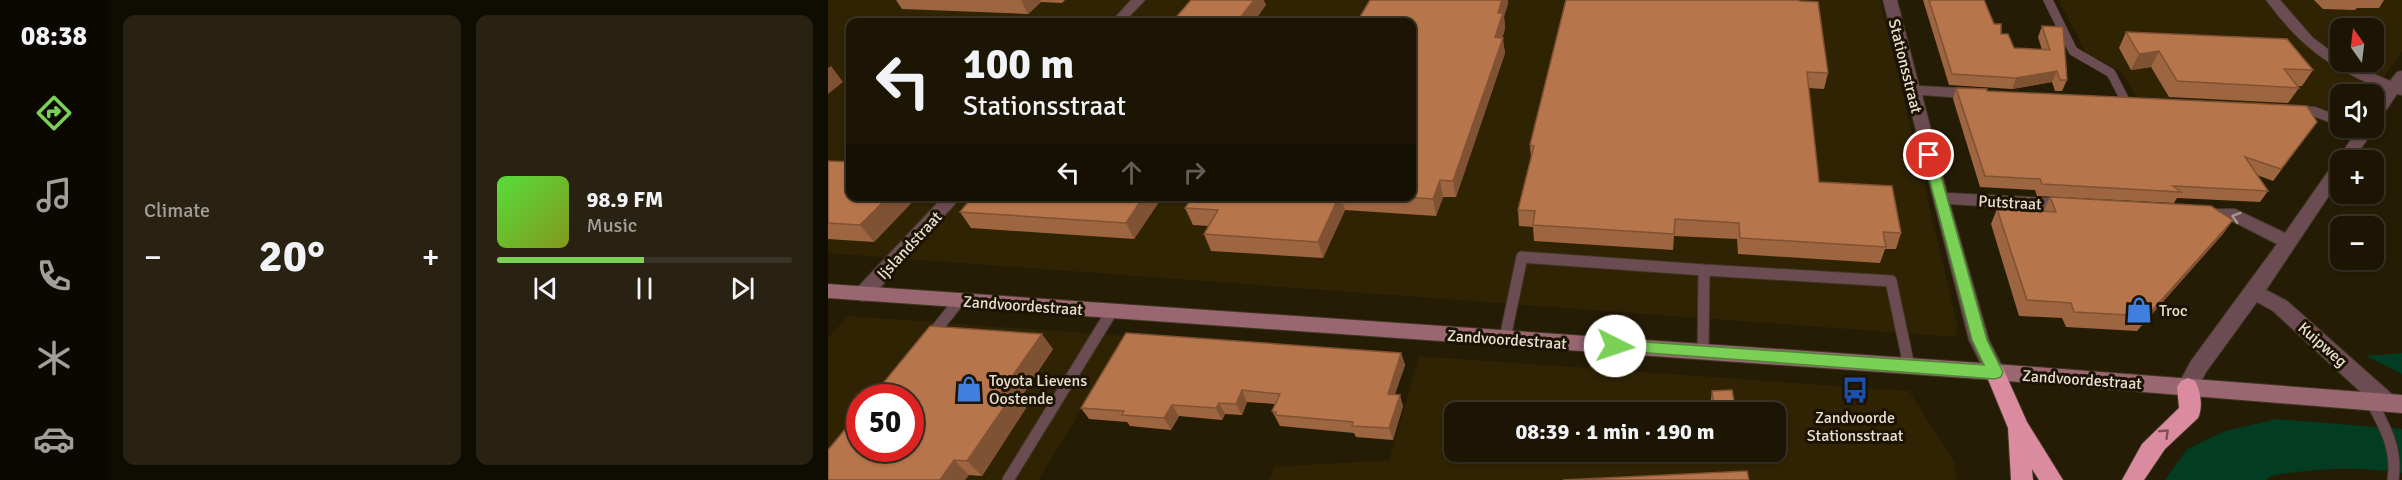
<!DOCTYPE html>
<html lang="en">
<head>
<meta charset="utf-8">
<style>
	:root { --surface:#1c1504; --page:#292213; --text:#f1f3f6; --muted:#a09f9a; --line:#3a3426; --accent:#7bd156 }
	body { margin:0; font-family:Signika,sans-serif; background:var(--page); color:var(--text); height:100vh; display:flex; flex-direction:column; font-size:22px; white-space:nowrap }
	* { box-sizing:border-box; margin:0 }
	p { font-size:20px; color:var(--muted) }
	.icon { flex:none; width:33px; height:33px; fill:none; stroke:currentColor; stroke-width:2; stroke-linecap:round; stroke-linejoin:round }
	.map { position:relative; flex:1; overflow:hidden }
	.details { display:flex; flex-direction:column; gap:15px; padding:15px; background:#0f0c02; width:720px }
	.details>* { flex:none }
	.hud { position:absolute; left:18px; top:18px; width:570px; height:183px; border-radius:12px; box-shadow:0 2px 4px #0004,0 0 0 2px var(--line); background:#1c1504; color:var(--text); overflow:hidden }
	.needle { width:39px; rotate:346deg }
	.buttons { position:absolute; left:1502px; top:18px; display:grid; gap:12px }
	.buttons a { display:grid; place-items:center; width:54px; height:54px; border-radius:12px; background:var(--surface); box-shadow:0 2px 4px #0004,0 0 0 2px var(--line); font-size:30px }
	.speed { position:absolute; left:18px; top:384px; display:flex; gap:12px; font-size:30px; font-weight:700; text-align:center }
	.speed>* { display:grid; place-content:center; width:78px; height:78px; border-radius:50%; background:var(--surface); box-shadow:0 2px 4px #0004,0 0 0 2px var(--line); line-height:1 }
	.speed .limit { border:9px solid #d22; background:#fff; color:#111 }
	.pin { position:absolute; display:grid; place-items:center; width:51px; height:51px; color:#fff; margin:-26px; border:3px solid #fff; border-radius:50%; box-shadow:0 2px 6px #0007 }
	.me { position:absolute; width:66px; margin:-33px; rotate:94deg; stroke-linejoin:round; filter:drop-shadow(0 0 4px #0008) }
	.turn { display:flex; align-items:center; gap:21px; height:126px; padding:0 18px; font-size:27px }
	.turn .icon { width:78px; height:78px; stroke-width:2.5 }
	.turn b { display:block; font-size:42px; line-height:51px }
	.lanes { display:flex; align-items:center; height:57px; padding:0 18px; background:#0003; justify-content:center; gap:30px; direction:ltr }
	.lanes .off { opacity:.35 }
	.big { font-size:45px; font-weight:800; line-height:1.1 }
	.details .card { flex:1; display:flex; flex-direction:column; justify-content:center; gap:9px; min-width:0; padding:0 21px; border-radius:12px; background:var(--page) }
	.song { display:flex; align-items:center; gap:18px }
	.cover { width:72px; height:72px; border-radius:9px; background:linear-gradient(135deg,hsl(110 70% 55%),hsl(70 70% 35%)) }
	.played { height:6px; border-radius:3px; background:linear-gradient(90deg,var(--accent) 50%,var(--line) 50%) }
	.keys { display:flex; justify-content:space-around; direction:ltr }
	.heat { display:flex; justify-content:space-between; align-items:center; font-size:33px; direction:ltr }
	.details .tiles { flex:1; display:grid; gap:15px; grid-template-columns:repeat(2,1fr) }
	.trip { position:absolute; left:616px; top:402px; width:342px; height:60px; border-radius:12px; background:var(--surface); box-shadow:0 2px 4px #0004,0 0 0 2px var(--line); font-weight:800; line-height:60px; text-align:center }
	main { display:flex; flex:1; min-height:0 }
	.tabs { display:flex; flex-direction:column; width:108px; justify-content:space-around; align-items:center; background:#0b0802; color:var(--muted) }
	.tabs .icon { width:42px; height:42px }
	.tabs .on { color:var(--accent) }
	.tabs b { font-size:27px; color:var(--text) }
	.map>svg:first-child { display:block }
	.built { fill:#302304; fill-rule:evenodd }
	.green { fill:#023c22 }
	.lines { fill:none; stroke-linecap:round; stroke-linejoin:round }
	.lane-far1-casing { stroke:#403722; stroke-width:10 }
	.lane-casing { stroke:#403722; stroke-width:13 }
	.street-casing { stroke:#403722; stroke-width:2 }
	.secondary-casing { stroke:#403722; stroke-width:2 }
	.highway-casing { stroke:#403722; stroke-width:2 }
	.lane-far1 { stroke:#6c4c53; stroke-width:9 }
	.lane { stroke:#6c4c53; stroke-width:11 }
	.street { fill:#6c4c53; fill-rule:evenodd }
	.secondary { fill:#996672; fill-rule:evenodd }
	.highway { fill:#db8b9f; fill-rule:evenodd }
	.wall { fill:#9d6540 }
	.shaded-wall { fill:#805234 }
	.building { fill:#b7754b; stroke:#805234; stroke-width:1.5 }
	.oneway { stroke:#a99692 }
	.oneway2 { stroke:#7c4f50 }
	.route { fill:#7bd156; stroke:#508838; stroke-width:1.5 }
	.labels { text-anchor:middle; stroke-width:6; stroke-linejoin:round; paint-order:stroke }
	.street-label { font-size:16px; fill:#e6dfd2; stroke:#1c1300 }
	.poi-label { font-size:16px; fill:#e6dfd2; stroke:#1c1300; text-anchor:start }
</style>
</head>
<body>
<main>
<nav class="tabs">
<b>08:38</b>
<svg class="icon on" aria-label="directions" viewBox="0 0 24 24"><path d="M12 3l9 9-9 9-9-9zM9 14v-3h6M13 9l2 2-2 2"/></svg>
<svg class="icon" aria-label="music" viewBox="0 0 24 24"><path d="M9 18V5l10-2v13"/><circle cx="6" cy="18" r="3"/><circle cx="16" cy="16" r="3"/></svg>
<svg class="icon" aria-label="phone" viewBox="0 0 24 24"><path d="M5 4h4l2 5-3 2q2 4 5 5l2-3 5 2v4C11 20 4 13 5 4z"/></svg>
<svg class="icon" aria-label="climate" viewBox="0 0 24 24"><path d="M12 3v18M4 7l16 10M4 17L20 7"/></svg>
<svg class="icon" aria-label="car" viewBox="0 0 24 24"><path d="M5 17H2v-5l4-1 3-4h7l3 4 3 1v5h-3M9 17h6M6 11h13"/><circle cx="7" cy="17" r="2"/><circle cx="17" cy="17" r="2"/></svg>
</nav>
<section class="details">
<div class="tiles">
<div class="card"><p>Climate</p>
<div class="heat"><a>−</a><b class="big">20°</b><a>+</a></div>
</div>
<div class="card">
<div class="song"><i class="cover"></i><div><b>98.9 FM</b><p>Music</p></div></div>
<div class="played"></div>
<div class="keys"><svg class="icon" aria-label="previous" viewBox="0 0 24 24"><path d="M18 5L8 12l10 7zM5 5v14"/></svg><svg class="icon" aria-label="pause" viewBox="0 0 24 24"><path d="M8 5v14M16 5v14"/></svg><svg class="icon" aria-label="next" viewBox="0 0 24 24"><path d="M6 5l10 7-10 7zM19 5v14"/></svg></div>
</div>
</div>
</section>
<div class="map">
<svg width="1574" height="480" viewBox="0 0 1574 480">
	<rect width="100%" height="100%" fill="#251c05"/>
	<path class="built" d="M0 0H1052L1130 327 1127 337 0 253ZM22 22H584V196H22Z
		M1231 0H1574V51L1544 94H1512V114L1489 106 1309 97 1291 70 1258 53ZM1512 28H1545V62H1512Z
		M20 316 299 336 210 480H0V338ZM32 398H82V448H32Z
		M591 356 1081 391 1127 463 1128 480H441L446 467 561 460ZM627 412H948V452H627Z"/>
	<path class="green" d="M1574 353V374L1538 356Z
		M1449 419 1574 429V473C1528 466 1489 468 1443 476L1438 480H1337L1359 449 1397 431Z"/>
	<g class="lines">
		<g class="lane-far1-casing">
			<path id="lane-far1" d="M1220 0 1245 51 1283 73 1298 102"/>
		</g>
		<g class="lane-casing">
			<path id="lane" d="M103 336 131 301
				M677 338 694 257 876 270
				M875 352 876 270 1063 281 1081 366
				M1542 399C1556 425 1570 449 1565 480
				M180 480 284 311"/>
		</g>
		<g class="street-casing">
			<path id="street" d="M303 0H317L296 22H283Z
				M1055 0H1069L1091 86 1149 89 1157 94 1149 99 1094 95 1119 193 1241 199 1247 201 1250 205 1247 209 1241 211 1122 204 1161 340 1177 372 1174 378 1167 380 1160 378 1141 340Z
				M1438 0H1452L1485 38 1512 58V62H1518L1562 81 1569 72 1574 71V95L1569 94 1550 122 1545 124V107L1557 90C1502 68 1474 48 1438 0Z
				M1459 105 1487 107 1512 116V126L1485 116 1454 113 1451 110 1454 107Z
				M1545 125 1547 128 1525 160H1512V179L1438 290 1459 301 1566 396 1569 402 1566 408 1558 411 1550 408 1445 311 1429 302 1378 372 1367 393 1360 396 1353 393 1349 387 1363 361 1449 244 1404 221 1364 217 1361 213 1364 209H1407L1457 233 1506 163 1510 162 1509 160 1531 128H1545Z
				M116 196H134L42 299 35 301 28 299 25 294 28 289Z"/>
		</g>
		<g class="secondary-casing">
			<path id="secondary" d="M0 284 1167 364 1574 395V413L1167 380 0 298Z"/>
		</g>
		<g class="highway-casing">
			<path id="highway" d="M1167 364 1174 366 1199 422 1235 480H1211L1204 469 1205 480H1183L1180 428 1157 372 1160 366Z
				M1360 378 1367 381C1373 391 1375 408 1370 418L1337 449 1316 480H1294L1314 444 1351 408 1349 387 1353 381Z"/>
		</g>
		<use href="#lane-far1" class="lane-far1"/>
		<use href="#lane" class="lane"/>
		<use href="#street" class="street"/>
		<use href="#secondary" class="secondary"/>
		<use href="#highway" class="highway"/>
	</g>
	<path class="wall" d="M68 0H237L234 3 213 2 200 14 74 9Z
		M738 0 1000 73 996 89 981 88 991 182 1073 233 1068 249H1057L1052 263 910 254 909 239 846 236 845 250 706 241 705 227 691 226 690 210 703 159 702 145Z
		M1095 0H1156L1166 24 1173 34 1186 48 1214 50 1210 37 1214 26 1239 80 1234 91H1227L1224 82 1184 89 1121 85Z
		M1486 0H1556L1551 8H1529L1527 10 1495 9Z
		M680 4 676 16 677 29 674 38 677 53 628 197H615L608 216 517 210 495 258 383 251 376 234 381 226 365 225 357 208 365 196H584Z
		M1298 32 1485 70 1474 86H1469L1471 88 1460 103 1341 97 1323 67 1303 70 1291 48Z
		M1128 88 1159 91 1489 122 1445 181 1429 175 1440 191 1432 202 1349 198 1346 203 1209 196 1207 190 1152 187 1125 99Z
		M0 161 22 196H90L46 242 0 239Z
		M145 196H335L306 239 143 228 132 212Z
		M1222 197 1405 220 1394 235 1309 331 1238 327 1234 318 1191 316 1163 224 1169 209 1215 212Z
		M225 349 191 400 198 408 154 476 141 475 0 480Z
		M573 353 577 365 567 394 575 406 565 440 528 437 526 433 452 426 444 411 447 404 419 402 414 415 397 414 394 420 351 416 343 430 302 426 299 422 261 419 253 408Z
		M884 391 908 412H883L882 407Z"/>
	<path class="shaded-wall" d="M193 0H212L213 2 200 14Z
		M426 0H436L438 5 426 22H409Z
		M674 0H680V4L676 16 677 29 669 53 667 37 670 13Z
		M675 38 677 53 628 197 625 181Z
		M1331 51 1323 67 1303 70 1311 54Z
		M3 66 15 82 0 94V68Z
		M1229 71 1224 82 1184 89 1188 78Z
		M612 180 615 197 608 216 605 199Z
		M61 196H90L46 242 32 225Z
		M316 196H335L306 239 298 223Z
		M511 196H513L517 210 495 258 490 242Z
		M1405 220 1394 235 1309 331 1319 316Z
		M214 334 225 349 191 400 198 408 154 476 139 461 173 392Z
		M573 353 577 365 563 405 560 394Z
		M414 390 419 402 414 415 408 404Z
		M572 395 575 406 565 440 561 428Z
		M391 403 397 414 394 420 388 408Z
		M344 405 351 416 343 430 336 418Z
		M126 460 141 475 137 480H112Z"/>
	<path class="building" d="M363 0H426L409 22H344Z
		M542 0H674L670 13H675L667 37 675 38 625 181 612 180 605 199 563 196H584V22H529Z
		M738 0H971V1L990 2 1000 73 979 72 991 182 1064 186 1073 233 1055 232 1058 247 912 238 911 223 847 219 846 234 705 225 707 211 690 210 706 146 702 145Z
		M1101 0H1156L1166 24H1173V34H1180L1186 48 1222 50 1214 26 1235 27 1239 80H1232L1229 71 1188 78 1124 74Z
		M1298 32 1459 39 1485 70 1456 69 1471 88 1349 81 1331 51 1311 54Z
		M1128 88 1159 89V91L1479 106 1489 122 1453 169 1417 157 1440 191 1345 186 1353 192 1214 184 1212 179 1157 176Z
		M0 161 22 162V196H61L32 225 0 223Z
		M145 196H316L298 223 132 212Z
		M365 196H511L490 242 376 234 390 210 357 208Z
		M1222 197 1383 206 1405 220 1319 316 1246 312 1243 303 1199 300 1169 209 1228 212Z
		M102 326 214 334 173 392 186 393 139 461 126 460 112 480H0V450L32 411V448H82V398H43Z
		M298 333 573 353 560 394 572 395 561 428 524 426 525 422 447 415 448 412 444 411 452 394 414 390 408 404 391 403 388 408 344 405 336 418 294 415 296 411 253 408Z
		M904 390 908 412H887L884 391Z
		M919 471 921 480H735Z"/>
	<defs><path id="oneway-chevron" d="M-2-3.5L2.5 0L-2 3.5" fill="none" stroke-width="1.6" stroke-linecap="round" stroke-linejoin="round" transform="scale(1.5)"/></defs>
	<use class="oneway" href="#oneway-chevron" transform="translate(1408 217) rotate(-162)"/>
	<use class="oneway2" href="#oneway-chevron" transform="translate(1337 433) rotate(-44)"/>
	<path class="route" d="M1101 151 1107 155 1159 340 1175 372 1173 377 1167 379 781 350 779 346 781 342 787 340 1156 365 1144 340 1095 155Z"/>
	<defs>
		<g id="shop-bare" transform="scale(2.07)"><path d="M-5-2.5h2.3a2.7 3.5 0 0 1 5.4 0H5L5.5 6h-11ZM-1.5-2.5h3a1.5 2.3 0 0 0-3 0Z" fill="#3f7fe0" stroke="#1c1300" stroke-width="2.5" paint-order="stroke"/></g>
		<g id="bus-bare" transform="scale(2.07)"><path d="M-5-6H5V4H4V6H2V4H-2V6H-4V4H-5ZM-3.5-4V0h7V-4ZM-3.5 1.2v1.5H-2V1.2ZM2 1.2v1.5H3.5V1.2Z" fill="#1a4fb4" stroke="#1c1300" stroke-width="2.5" paint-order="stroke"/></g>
	</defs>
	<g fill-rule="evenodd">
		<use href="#shop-bare" x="1311" y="310"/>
		<use href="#shop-bare" x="141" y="389"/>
		<use href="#bus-bare" x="1027" y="390"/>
	</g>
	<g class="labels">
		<g class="street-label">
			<text transform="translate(1078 66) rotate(76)" y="6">Stationsstraat</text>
			<text transform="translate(1182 202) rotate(3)" y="6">Putstraat</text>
			<text transform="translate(81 245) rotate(-47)" y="6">Ijslandstraat</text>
			<text transform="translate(195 305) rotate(4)" y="6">Zandvoordestraat</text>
			<text transform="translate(679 339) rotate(4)" y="6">Zandvoordestraat</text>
			<text transform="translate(1495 344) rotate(41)" y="6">Kuipweg</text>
			<text transform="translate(1254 379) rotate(4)" y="6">Zandvoordestraat</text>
		</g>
		<g class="poi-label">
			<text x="1331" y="316">Troc</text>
			<text x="161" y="386">Toyota Lievens<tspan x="161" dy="18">Oostende</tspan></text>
			<text x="1027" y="423" text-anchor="middle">Zandvoorde<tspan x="1027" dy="18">Stationsstraat</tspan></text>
		</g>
	</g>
</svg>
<div class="buttons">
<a><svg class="needle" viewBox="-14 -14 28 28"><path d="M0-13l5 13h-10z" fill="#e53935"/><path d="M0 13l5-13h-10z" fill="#a09f9a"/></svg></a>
<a><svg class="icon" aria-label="sound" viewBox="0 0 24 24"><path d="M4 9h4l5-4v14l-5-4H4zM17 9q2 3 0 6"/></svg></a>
<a>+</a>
<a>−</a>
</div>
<div class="speed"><div class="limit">50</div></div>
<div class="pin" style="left:1101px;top:155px;background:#d93025"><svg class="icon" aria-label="arrive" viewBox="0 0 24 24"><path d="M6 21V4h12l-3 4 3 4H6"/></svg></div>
<svg class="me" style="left:787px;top:346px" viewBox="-20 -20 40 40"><circle r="19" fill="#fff"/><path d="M0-13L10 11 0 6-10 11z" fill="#7bd156"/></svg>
<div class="trip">08:39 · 1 min · 190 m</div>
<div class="hud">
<div class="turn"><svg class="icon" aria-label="left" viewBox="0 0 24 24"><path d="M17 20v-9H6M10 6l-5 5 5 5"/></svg><div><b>100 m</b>Stationsstraat</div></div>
<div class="lanes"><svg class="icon" aria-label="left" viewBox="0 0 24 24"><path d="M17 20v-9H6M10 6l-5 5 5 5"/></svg><svg class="icon off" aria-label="ahead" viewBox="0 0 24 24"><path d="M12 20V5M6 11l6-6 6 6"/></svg><svg class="icon off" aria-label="right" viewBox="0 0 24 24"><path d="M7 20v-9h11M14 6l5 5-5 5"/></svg></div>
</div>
</div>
</main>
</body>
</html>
